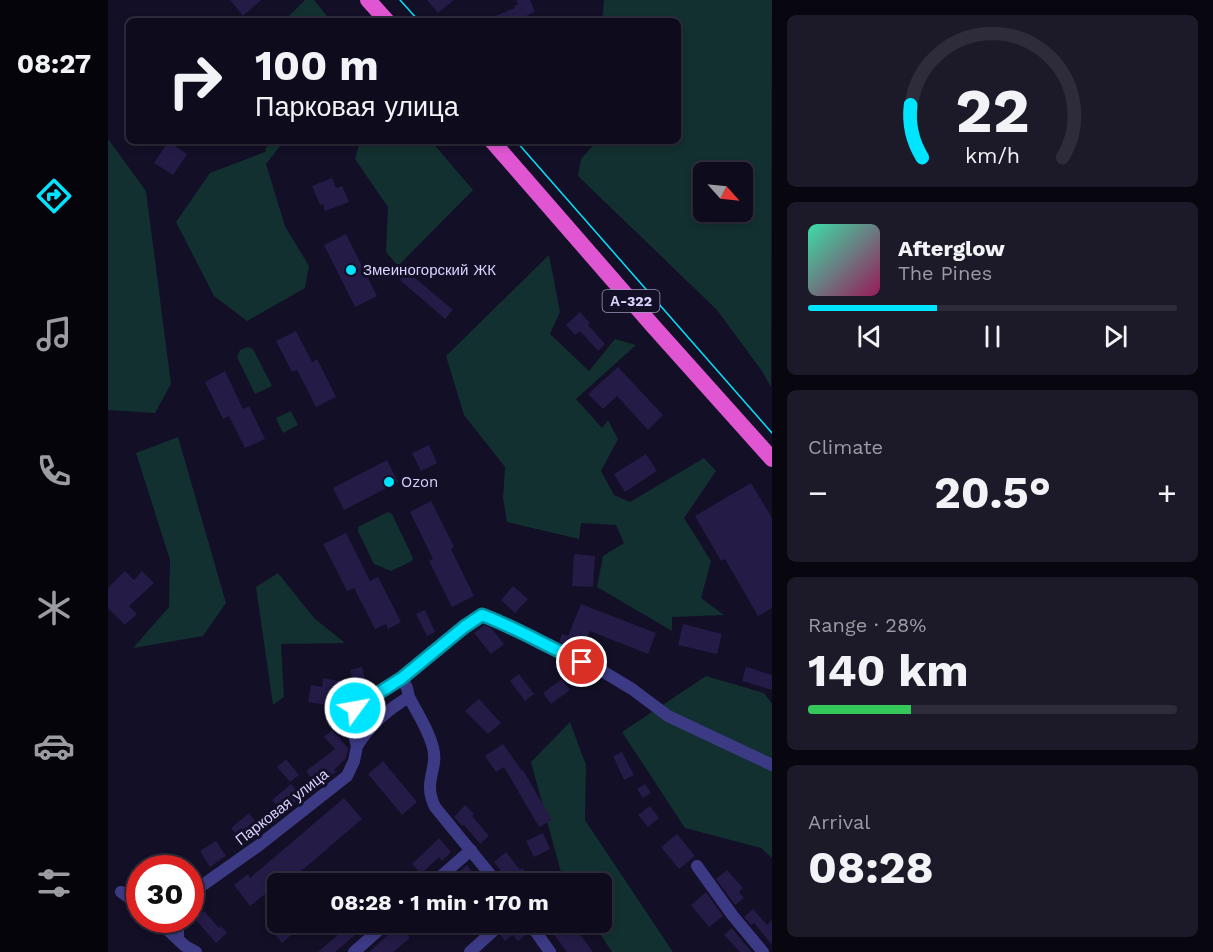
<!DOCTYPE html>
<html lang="en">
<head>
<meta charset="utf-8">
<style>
	:root { --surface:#0e0b1c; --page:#1c1929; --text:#f1f3f6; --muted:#9b9ba3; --line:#2e2b3b; --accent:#00e5ff }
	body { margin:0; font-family:"Work Sans",sans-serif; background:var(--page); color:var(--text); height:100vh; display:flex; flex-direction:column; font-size:22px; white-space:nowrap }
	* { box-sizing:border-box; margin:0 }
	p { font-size:20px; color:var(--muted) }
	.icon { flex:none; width:33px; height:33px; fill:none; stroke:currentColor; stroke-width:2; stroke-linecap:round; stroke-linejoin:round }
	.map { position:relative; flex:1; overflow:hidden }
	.side { display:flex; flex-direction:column; gap:15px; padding:15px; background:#08060f; width:441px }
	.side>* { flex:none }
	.guide { position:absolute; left:18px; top:18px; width:555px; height:126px; border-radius:9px; box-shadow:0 3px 9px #0003,0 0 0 2px var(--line); background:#0e0b1c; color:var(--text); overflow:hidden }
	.needle { width:39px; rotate:117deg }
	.tools { position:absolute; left:585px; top:162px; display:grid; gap:12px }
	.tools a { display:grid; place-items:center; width:60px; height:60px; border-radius:9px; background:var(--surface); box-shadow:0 3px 9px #0003,0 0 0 2px var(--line); font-size:30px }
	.speed { position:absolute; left:18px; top:855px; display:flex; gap:12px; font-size:30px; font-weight:700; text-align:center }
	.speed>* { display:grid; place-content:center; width:78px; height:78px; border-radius:50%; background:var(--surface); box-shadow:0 3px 9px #0003,0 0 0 2px var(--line); line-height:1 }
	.speed .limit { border:9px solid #d22; background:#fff; color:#111 }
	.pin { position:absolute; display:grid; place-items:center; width:51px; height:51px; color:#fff; margin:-26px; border:3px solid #fff; border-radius:50%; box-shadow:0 2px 6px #0007 }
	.me { position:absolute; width:66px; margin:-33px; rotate:58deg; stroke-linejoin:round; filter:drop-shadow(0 0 4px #0008) }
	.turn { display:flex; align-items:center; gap:21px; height:126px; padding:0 30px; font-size:27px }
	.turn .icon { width:78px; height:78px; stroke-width:2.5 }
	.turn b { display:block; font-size:42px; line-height:51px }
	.big { font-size:45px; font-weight:700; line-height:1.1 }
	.side .widget { flex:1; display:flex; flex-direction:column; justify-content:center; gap:9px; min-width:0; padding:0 21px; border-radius:9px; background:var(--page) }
	.side .dial { align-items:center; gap:0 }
	.dial svg { height:156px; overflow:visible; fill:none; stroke:var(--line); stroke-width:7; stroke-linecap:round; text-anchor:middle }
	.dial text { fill:var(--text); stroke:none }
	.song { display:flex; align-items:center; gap:18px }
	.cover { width:72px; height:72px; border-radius:9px; background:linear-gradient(135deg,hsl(160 70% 55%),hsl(330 70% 35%)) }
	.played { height:6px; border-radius:3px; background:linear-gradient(90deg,var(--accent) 35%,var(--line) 35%) }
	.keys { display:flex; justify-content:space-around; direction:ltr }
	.heat { display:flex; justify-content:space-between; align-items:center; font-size:33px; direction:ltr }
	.charge { height:9px; border-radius:4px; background:linear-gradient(90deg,#34c759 28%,var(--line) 0) }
	.trip { position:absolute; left:159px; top:873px; width:345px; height:60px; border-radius:9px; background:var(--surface); box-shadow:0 3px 9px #0003,0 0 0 2px var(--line); font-weight:700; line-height:60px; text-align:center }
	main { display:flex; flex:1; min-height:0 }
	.tabs { display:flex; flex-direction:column; width:108px; justify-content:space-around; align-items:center; background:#06040b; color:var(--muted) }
	.tabs .icon { width:42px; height:42px }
	.tabs .selected { color:var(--accent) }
	.tabs b { font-size:27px; color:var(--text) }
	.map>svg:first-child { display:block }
	.green { fill:#12302f; fill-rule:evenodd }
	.building { fill:#241b47 }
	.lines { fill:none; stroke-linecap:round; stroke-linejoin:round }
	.minor { stroke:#3d3a85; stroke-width:12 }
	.trunk { stroke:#e055d1; stroke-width:16 }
	.tram { stroke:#00e5ff; stroke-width:1.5 }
	.route-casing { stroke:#0095a6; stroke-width:15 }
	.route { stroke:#00e5ff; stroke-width:10 }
	.poi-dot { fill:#00e5ff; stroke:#130f26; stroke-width:2 }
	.labels { text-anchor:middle; stroke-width:6; stroke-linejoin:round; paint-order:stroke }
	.shield { fill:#130f26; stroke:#9e99be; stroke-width:1.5 }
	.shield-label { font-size:14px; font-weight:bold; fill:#d9d4ff }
	.poi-label { font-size:15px; fill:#d9d4ff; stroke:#130f26; text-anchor:start }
	.street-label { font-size:15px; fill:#d9d4ff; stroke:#130f26 }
</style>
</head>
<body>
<main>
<nav class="tabs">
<b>08:27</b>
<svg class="icon selected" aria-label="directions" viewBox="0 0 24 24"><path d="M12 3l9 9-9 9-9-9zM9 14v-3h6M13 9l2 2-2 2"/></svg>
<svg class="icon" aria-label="music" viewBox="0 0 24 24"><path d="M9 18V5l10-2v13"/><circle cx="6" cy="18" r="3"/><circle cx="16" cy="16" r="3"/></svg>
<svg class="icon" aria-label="phone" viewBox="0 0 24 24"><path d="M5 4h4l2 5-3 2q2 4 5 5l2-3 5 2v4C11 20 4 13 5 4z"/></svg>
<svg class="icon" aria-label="climate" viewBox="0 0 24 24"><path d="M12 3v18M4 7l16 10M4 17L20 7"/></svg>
<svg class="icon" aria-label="car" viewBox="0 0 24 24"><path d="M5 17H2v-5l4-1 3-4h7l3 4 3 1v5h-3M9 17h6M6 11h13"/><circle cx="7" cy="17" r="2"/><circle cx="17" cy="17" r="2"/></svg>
<svg class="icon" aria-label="filters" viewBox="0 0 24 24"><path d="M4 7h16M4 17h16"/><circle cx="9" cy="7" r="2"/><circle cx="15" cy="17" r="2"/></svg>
</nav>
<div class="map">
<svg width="664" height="952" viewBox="0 0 664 952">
	<rect width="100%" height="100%" fill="#130f26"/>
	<path class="green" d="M197 0H206L223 21H176Z
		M496 0H664L663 387 654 371 609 310 470 176 473 159 489 141H570V21H494ZM596 172H634V212H596Z
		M0 139 38 191 63 384 47 413 0 410Z
		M161 141H176L158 164 177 226 201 266 197 288 139 321 106 296 68 222 102 173 157 152Z
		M252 141H323L365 190 290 266 278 252 280 207 247 159Z
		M441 255 452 312 442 334 481 371 507 339 528 345 468 399 494 428 500 420 510 439 493 471 506 495 522 502 596 458 608 471 576 518 603 561 593 598 616 615 564 617V631L489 587 495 556 516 543 508 525 473 523 471 539 399 522 395 498 397 467 356 415 338 356Z
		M140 347 145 349 164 386 147 394 129 357 132 350Z
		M183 411 190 425 175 433 168 418Z
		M70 437 118 603 95 636 25 648 61 607 62 560 28 453Z
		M280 512 284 514 305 558 304 561 283 571 266 564 250 531V527Z
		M170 573 206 618 237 643 173 644 176 697 165 705 148 587Z
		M598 676 656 693 664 704V858L653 848 577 828 514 732Z
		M462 722 478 765 477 820 565 952H504L485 923 494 922V884L459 883 454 876 423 762Z"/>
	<path class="building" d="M122 0H153L135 16Z
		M319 0H346L330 13Z
		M408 0H422L427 12 407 21H375L407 8 406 6 410 4Z
		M60 142 79 154 65 175 46 163Z
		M224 178 228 188 234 186 241 202 217 211 215 204 212 205 204 186Z
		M238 234 269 296 247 307 216 245Z
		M299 271 345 310 337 319 292 280Z
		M472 312 482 323 480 325 497 344 490 351 472 331 467 335 458 325Z
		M188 331 204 362 209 359 228 397 208 407 189 370 184 372 168 341Z
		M510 367 555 415 540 430 509 396 495 409 480 394Z
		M117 371 135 409 141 406 157 439 137 448 121 416 115 419 97 382Z
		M321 445 329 463 313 471 304 453Z
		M538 454 549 471 517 492 506 474Z
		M279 460 290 482 236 510 225 488Z
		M643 483 664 518V608L650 616 617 559 613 561 587 516Z
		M323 501 346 547 343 549 366 596 344 607 321 561 325 559 302 512Z
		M238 533 262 581 270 577 293 622 280 629 278 624 267 629 246 588 239 591 215 544Z
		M466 554 487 556 485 587 464 586Z
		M17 571 26 580 34 571 46 583 21 606 29 614 17 625 0 608V588Z
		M405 586 420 599 407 613 393 600Z
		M473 604 548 633 540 654 482 631 474 651 451 642 454 634 460 636Z
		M317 610 327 632 319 636 308 614Z
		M575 624 614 634 609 654 570 645Z
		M376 625 383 628 396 644 383 654 366 633Z
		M254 667 257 679 245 682 242 670Z
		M638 667 664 675V690L634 681Z
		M411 674 426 694 417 701 402 681Z
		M215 678 237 682 235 694 222 691 219 705 200 702 203 685 214 687Z
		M454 679 462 690 443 704 435 693Z
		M371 699 393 723 380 734 357 711Z
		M224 730 240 748 238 758 226 770 228 772 209 786 198 771 227 749 216 737Z
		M395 744 414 771 415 770 444 820 431 827 396 767 388 772 377 756Z
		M514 752 526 775 516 780 505 756Z
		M178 759 191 775 182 782 169 767Z
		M275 761 309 802 294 815 260 774Z
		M183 784 194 796 175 812 164 800Z
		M537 784 543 793 535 798 529 789Z
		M236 798 254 819 178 884H170L142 906 126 885 140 874 142 878Z
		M357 805 366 814 364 816 381 836 372 844 356 825 354 826 346 817Z
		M542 806 551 818 540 827 530 815Z
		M141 813 153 829 136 843 123 828Z
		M435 833 442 849 426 857 418 841Z
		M569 834 587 856 571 869 553 847Z
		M331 838 343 852 334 861 331 857 313 874 304 864Z
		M108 841 118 856 102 867 92 851Z
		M398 852 412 870 414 868 427 884H403L386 862Z
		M359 865 367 876 371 873 379 884H351L358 878 352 871Z
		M619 870 635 888 631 892 636 898 627 905 608 879Z
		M598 892 615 916 601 927 583 905Z
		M645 909 659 925 664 920V945L646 923 643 925 636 917Z
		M96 911 111 928 113 926 119 933 108 943 87 919Z
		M177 922H185L190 929 174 943 166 933Z
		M240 922H251L255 928 227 952H210L231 934 229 932Z
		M403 922H408L418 935 410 941 405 935 397 941 393 935 401 928Z
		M457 922H463L485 952H459L444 932Z
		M291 925 302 938 285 952H261Z
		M624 928 635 942 644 952H632L616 935Z"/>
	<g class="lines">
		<path class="minor" d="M249 746C263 724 279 710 301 697
			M589 866 625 916 655 952
			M324 884 363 850
			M390 884 327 807C314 781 331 769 325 748 321 730 309 713 301 697L299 688 294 678 367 618 374 615 410 630 433 644 494 671 524 689 560 716 664 765
			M13 892 32 905
			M82 894 150 846 239 776 246 761 249 746 243 723 247 707 294 678
			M49 920 77 946 88 952
			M421 922 442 952
			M70 939V920
			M246 952 280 922
			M362 952 395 922"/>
		<path class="trunk" d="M260 0 279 21
			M384 141 545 326 664 459"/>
		<path class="tram" d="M292 0 311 21
			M408 141 664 433"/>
	</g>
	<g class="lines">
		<g class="route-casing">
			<path id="route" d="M247 708 294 678 356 627 374 615C409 628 440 647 474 662"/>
		</g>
		<use href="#route" class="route"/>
	</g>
	<g class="poi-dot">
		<circle cx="243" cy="270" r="6"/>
		<circle cx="281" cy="482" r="6"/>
	</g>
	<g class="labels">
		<rect class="shield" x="494.5" y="290" width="57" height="22" rx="4.5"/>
		<g class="shield-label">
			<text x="523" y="306">А-322</text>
		</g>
		<g class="poi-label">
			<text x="255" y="275">Змеиногорский ЖК</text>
			<text x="293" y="487">Ozon</text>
		</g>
		<g class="street-label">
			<text transform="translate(174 807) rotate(-38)" y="5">Парковая улица</text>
		</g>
	</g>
</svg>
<div class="tools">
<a><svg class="needle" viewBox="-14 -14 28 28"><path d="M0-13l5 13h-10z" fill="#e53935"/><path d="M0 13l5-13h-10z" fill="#9b9ba3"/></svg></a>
</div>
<div class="speed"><div class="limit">30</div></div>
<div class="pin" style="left:474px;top:662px;background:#d93025"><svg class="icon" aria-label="arrive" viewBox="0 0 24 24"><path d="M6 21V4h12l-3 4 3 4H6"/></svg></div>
<svg class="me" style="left:247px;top:708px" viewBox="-20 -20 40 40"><circle r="17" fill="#00e5ff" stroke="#fff" stroke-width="3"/><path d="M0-11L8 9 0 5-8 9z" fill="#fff"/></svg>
<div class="trip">08:28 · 1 min · 170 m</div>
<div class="guide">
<div class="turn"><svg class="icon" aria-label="right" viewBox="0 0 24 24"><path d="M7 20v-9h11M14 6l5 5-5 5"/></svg><div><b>100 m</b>Парковая улица</div></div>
</div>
</div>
<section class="side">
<div class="widget dial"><svg viewBox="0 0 100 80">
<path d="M14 69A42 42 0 1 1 86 69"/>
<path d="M14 69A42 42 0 0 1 8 42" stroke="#00e5ff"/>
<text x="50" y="56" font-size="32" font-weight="700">22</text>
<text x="50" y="72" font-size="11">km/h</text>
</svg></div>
<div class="widget">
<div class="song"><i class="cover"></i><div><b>Afterglow</b><p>The Pines</p></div></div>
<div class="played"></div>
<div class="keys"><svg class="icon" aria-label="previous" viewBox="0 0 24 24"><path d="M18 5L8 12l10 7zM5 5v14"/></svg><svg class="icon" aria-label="pause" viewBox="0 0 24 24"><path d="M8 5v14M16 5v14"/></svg><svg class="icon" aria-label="next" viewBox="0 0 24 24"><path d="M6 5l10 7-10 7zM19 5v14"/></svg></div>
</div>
<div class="widget"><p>Climate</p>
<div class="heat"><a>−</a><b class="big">20.5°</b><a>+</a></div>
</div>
<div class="widget"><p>Range · 28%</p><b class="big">140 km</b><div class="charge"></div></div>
<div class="widget"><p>Arrival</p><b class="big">08:28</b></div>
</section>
</main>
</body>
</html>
